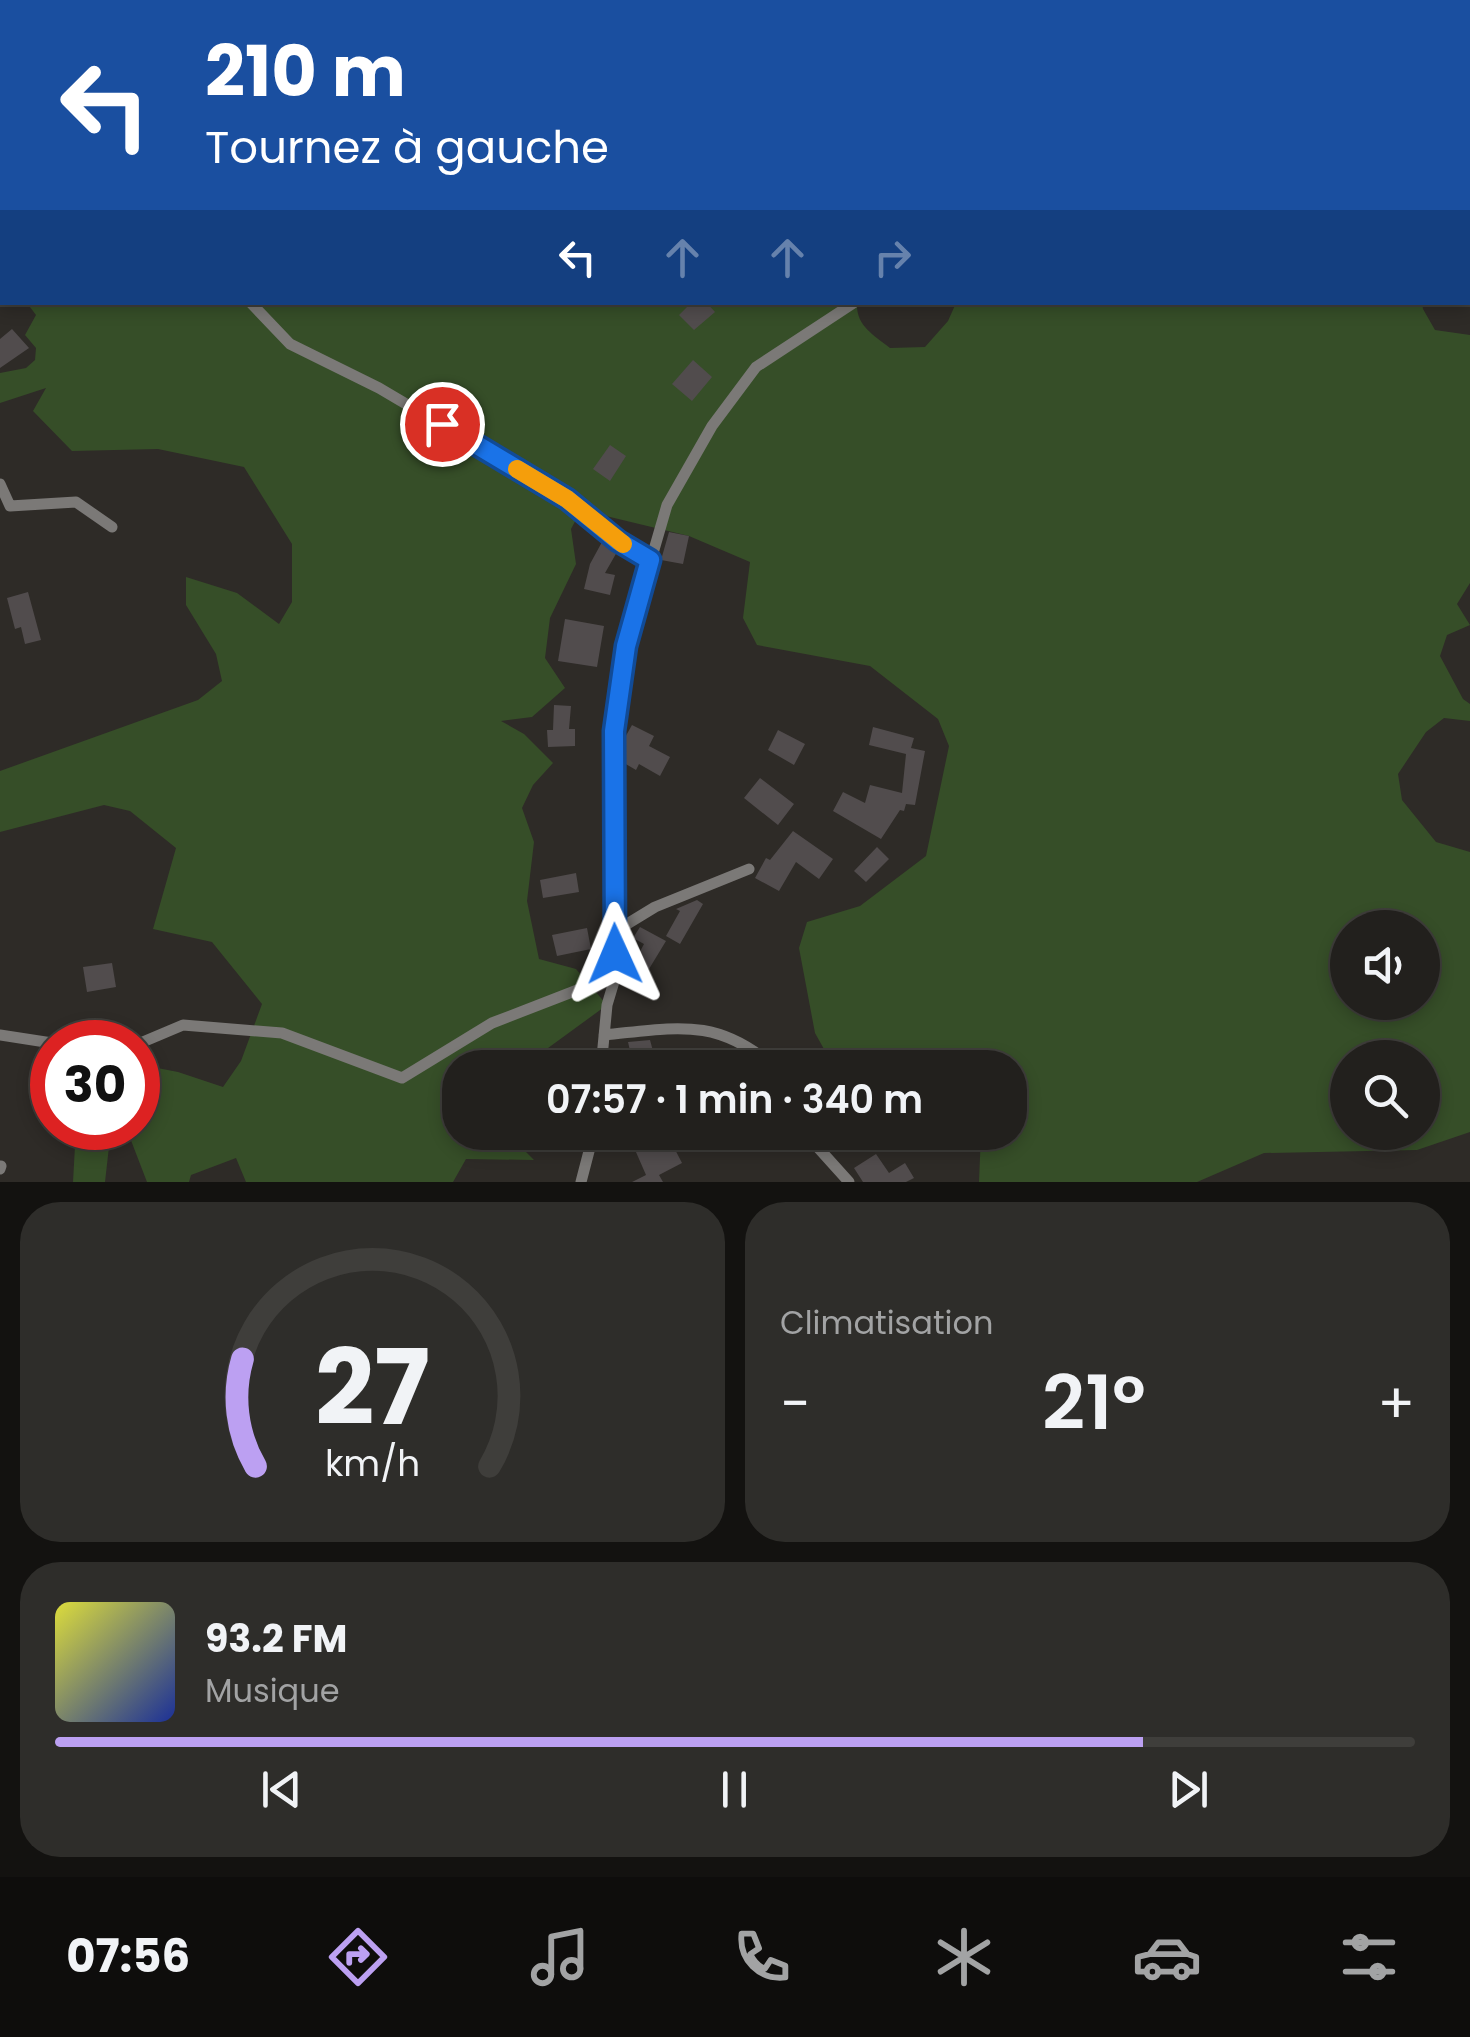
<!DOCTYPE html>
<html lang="fr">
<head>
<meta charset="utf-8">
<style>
	:root { --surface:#22201d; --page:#2e2d2a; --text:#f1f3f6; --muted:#a2a3a4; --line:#3f3e3b; --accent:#bca0f2 }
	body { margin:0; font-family:Poppins,sans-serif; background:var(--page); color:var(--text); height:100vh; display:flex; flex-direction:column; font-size:38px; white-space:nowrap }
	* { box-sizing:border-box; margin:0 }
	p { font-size:32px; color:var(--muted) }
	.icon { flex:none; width:55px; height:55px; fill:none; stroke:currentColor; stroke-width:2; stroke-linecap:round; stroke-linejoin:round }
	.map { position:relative; height:1182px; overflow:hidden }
	.sheet { display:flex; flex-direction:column; gap:20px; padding:20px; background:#131210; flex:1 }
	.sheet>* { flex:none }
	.hud { position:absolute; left:0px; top:0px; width:1470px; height:305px; box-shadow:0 5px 15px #0003,0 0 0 2px var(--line); background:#1a4fa0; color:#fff; overflow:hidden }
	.buttons { position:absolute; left:1330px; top:910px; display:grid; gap:20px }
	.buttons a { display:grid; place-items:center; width:110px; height:110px; border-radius:50%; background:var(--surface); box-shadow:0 5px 15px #0003,0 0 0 2px var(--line); font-size:50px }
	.speed { position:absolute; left:30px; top:1020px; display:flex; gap:20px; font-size:50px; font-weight:700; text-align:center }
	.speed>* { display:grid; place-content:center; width:130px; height:130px; border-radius:50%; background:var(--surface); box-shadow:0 5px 15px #0003,0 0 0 2px var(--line); line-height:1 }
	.speed .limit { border:15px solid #d22; background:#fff; color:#111 }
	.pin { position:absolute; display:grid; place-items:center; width:85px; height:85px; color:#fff; margin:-42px; border:5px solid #fff; border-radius:50%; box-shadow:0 2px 10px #0007 }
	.me { position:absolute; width:110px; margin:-55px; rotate:359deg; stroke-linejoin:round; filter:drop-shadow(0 0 8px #0008) }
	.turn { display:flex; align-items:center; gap:35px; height:210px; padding:0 40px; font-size:45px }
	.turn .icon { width:130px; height:130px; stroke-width:2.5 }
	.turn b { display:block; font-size:70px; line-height:85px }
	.lanes { display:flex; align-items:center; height:95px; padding:0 40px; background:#0003; justify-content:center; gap:50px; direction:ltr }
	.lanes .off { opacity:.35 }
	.big { font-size:75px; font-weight:600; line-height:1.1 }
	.sheet .card { flex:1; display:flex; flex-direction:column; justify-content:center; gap:15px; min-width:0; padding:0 35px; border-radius:40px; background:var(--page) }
	.sheet .dial { align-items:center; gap:0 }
	.dial svg { height:260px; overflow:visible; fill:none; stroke:var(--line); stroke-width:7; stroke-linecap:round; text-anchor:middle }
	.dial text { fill:var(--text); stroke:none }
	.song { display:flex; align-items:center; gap:30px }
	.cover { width:120px; height:120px; border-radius:15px; background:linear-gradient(135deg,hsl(60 70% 55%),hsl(230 70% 35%)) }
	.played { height:10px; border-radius:5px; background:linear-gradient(90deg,var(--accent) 80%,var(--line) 80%) }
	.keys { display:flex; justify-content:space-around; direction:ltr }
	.heat { display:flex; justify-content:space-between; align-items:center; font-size:55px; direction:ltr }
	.sheet .tiles { flex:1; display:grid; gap:20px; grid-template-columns:1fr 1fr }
	.card:last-child { grid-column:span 2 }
	.trip { position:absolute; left:442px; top:1050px; width:585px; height:100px; border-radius:40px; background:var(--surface); box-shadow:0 5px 15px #0003,0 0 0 2px var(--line); font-weight:600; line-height:100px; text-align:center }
	.tab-bar { display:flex; height:160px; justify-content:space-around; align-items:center; background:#0e0d0c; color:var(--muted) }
	.tab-bar .icon { width:70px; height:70px }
	.tab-bar .active { color:var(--accent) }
	.tab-bar b { font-size:45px; color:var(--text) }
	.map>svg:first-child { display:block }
	.green { fill:#364e28; fill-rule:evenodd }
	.building { fill:#514c4d }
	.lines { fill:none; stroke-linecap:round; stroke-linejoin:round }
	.lane { stroke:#7b7977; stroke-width:6 }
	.street { stroke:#7b7977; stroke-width:11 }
	.route-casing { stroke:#114b97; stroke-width:25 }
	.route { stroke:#1a73e8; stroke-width:18 }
	.slow { stroke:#f59e0b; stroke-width:18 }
</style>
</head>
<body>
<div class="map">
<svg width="1470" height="1182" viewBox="0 0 1470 1182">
	<rect width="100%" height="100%" fill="#2e2b27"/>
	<path class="green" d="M270 0H1045L1046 2H268Z
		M747 302 752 307 755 302 857 303C856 326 873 334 890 348L925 347 948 321 956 303 1422 302 1423 309 1435 330 1470 335V583L1457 604 1470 625 1447 635 1440 656 1463 699 1470 704V721L1444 718 1426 732 1398 774 1402 800 1436 842 1470 852V1132L1417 1150 1264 1153 1197 1182H979L981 1133 1010 1132V1068L834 1067 815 1033 799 948 807 922 860 906 926 856 949 746 938 719 870 666 757 645 743 618 750 562 689 536 581 510 571 529 576 564 550 618 545 658 565 688 532 717 501 721 524 734 553 763 533 785 522 808 534 842 527 901 539 959 576 969 607 1005 522 1067 460 1068V1132L507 1133 534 1160 466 1159 453 1182H246L236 1158 191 1175 189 1182H147L127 1130V1128H138V1071L142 1065 178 1072 223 1087 241 1061 262 1004 212 942 153 929 176 848 130 811 104 805 0 832V771L198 700 222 681 216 654 186 605V577L237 593 279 624 292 602V544L244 467 158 449 72 451 33 411 46 388 0 403V373L26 368 35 360 36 348 25 335 36 315 27 303ZM1348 928H1422V1002H1348ZM1348 1058H1422V1132H1348Z
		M72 1128 111 1129 105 1182H73L75 1146Z"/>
	<path class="building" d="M692 302H706L715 312 694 330 679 315Z
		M12 329 29 348 0 368V339Z
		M693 360 712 377 692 401 672 384Z
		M610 445 626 456 610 481 593 469Z
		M669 532 689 536 683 564 661 560Z
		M602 542 617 552 605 573 615 575 610 595 584 589 590 564Z
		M28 592 41 640 25 644 21 627 15 629 7 598Z
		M565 619 604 626 597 667 558 661Z
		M554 705 571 706 569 729H575V746L548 747 547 730H553Z
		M632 725 654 736 649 746 670 757 660 776 639 764 636 770 624 763 623 741Z
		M873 727 914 738 911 748 925 751 915 805 906 804 904 811 900 810 881 839 833 811 843 792 865 803 870 785 902 793 906 754 869 745Z
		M778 730 805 744 794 765 768 750Z
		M760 778 794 804 778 825 744 798Z
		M793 831 833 859 819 879 796 862 779 891 755 878 766 858 770 860Z
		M877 847 889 859 866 882 854 871Z
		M576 873 579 892 543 898 540 880Z
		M697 900 703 904 680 944 666 936 680 911 676 909Z
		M640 927 666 941 649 969 635 961 644 944 633 938Z
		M587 928 591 949 557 956 552 935Z
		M112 963 116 987 87 992 83 967Z
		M650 1040 656 1062 634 1068 628 1042Z
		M636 1132H666L682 1163 659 1175 663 1182H632L646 1175 629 1136Z
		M876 1154 889 1173 905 1163 914 1178 906 1182H863L854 1168Z"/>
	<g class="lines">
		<path class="lane" d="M0 67 2 59"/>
		<path class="street" d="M21 0 24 2
			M1040 0 1042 2
			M63 2 71 0
			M334 2V0
			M1468 163 1470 161
			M0 222H2
			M250 302 290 344 379 388 567 499 618 541 649 560
			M0 484 10 506 76 502 112 527
			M614 932 655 907 749 869
			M0 1035 52 1043
			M604 1035C675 1028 717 1016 775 1068
			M138 1044 183 1025 282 1033 402 1078 492 1023 616 975
			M601 1068 607 1005 616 975 614 731 626 646 667 505 712 426 756 367 855 302
			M804 1132 849 1182
			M0 1169 1 1166
			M581 1182 594 1132"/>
	</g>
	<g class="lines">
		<g class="route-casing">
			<path id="route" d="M442 424 567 499 618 541 650 560 626 646 614 731 615 954"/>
		</g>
		<use href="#route" class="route"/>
		<path class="slow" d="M517 469 567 499 623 544"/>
	</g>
</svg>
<div class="buttons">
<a><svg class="icon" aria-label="sound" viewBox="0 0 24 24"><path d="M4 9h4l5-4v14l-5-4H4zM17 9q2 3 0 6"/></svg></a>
<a><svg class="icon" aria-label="search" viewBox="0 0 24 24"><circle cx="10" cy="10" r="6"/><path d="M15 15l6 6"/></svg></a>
</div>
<div class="speed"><div class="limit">30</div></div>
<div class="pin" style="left:442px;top:424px;background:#d93025"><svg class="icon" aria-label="arrive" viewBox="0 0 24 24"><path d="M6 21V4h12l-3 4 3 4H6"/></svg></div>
<svg class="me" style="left:615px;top:954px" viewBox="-20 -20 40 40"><path d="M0-17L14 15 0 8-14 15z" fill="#1a73e8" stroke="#fff" stroke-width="4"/></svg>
<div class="trip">07:57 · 1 min · 340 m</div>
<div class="hud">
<div class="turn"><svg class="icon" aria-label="left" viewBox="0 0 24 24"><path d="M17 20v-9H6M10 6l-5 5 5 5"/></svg><div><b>210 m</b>Tournez à gauche</div></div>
<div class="lanes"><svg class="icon" aria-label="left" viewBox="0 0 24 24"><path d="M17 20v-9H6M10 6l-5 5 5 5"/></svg><svg class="icon off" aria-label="ahead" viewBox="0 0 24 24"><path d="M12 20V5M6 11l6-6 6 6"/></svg><svg class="icon off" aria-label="ahead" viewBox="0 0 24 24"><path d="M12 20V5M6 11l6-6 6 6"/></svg><svg class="icon off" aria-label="right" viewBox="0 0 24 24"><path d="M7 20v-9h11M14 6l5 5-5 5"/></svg></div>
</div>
</div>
<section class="sheet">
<div class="tiles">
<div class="card dial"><svg viewBox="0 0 100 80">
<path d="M14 69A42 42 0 1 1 86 69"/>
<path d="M14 69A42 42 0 0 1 10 36" stroke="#bca0f2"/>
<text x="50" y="56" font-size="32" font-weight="700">27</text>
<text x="50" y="72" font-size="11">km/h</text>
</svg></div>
<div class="card"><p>Climatisation</p>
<div class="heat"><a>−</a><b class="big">21°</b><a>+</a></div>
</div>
<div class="card">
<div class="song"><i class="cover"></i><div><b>93.2 FM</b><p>Musique</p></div></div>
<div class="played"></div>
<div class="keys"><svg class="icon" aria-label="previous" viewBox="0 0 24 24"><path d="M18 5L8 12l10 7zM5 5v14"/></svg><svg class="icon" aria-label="pause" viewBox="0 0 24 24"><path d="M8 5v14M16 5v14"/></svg><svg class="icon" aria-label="next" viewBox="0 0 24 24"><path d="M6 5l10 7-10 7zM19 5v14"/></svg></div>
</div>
</div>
</section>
<nav class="tab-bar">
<b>07:56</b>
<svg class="icon active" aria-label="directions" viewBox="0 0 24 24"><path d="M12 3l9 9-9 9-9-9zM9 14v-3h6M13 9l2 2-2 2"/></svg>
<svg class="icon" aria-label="music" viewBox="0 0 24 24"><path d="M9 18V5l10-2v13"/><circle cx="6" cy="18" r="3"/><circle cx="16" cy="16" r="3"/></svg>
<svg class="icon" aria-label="phone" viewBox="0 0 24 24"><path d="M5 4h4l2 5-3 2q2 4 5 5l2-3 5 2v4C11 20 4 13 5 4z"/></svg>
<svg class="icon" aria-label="climate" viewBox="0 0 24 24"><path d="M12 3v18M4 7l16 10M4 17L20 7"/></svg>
<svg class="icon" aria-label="car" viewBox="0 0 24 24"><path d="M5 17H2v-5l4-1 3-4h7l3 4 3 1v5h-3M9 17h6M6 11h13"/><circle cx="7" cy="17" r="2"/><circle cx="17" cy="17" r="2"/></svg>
<svg class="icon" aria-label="filters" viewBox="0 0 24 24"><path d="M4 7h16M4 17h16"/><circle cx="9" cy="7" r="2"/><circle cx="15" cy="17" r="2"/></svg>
</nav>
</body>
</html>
